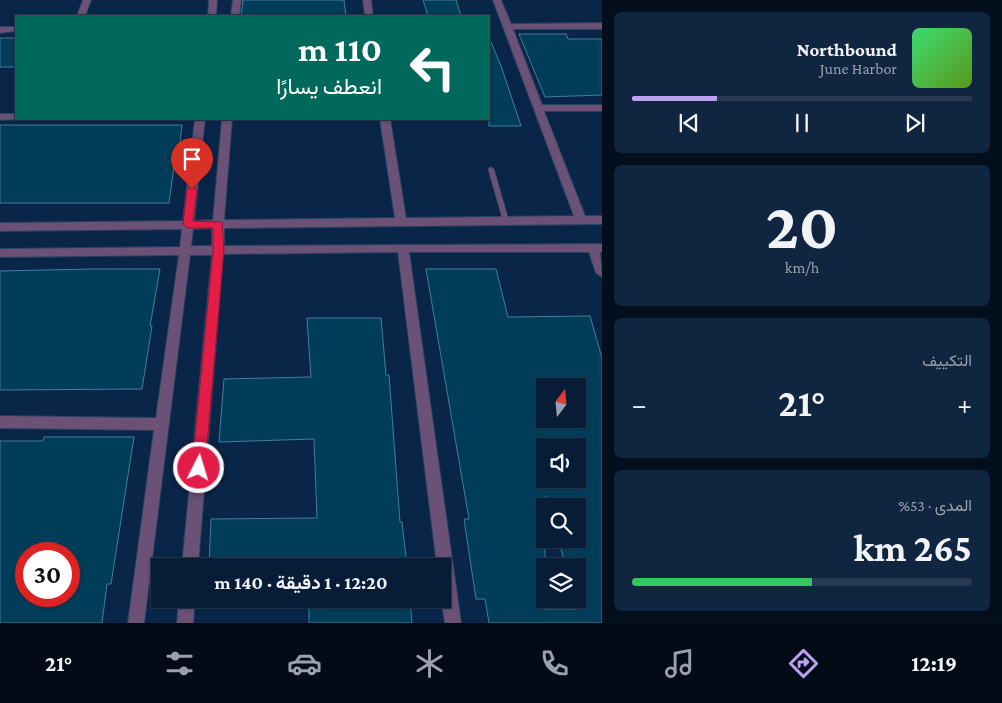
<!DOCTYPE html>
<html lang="ar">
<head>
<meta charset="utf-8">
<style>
	:root { --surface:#071c37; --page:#10253f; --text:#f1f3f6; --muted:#98a1ad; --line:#283a52; --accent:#bca0f2 }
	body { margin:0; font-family:"Crimson Pro",Vazirmatn,serif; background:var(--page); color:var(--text); direction:rtl; height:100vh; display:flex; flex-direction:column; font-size:19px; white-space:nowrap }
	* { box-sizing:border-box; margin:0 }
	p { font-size:16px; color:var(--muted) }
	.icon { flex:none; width:28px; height:28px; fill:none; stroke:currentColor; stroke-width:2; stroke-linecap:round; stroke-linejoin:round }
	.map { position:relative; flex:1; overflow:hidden; direction:ltr }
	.drawer { display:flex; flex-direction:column; gap:12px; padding:12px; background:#040f1e; width:400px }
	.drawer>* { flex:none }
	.banner { position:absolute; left:15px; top:15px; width:475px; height:105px; border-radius:0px; box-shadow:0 1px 4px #0004,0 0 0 1px var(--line); direction:rtl; background:#00695c; color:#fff; overflow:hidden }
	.needle { width:32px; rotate:16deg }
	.controls { position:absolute; left:536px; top:378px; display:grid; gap:10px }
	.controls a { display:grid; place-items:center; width:50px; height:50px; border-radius:0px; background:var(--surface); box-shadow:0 1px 4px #0004,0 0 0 1px var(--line); font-size:25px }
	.speed { position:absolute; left:15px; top:542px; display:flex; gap:10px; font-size:25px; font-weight:700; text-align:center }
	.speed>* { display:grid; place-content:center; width:65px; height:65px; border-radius:50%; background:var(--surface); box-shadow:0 1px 4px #0004,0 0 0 1px var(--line); line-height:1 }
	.speed .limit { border:8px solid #d22; background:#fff; color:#111 }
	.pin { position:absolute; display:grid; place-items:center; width:42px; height:42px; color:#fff; margin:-51px -21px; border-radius:50% 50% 50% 0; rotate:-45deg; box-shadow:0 0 5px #0007 }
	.pin .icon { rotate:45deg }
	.me { position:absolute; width:55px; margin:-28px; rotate:5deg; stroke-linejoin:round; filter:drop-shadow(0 0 4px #0008) }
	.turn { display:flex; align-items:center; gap:18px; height:105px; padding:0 25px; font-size:22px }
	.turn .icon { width:65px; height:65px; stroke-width:2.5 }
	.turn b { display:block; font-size:35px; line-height:42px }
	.big { font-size:38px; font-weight:700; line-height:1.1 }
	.drawer .widget { flex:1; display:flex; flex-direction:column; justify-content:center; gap:8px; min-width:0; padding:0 18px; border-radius:8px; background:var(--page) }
	.drawer .dial { align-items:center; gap:0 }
	.dial b { font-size:65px; line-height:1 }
	.song { display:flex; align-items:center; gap:15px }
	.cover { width:60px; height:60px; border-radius:8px; background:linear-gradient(135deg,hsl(140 70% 55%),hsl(90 70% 35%)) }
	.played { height:5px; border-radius:2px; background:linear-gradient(90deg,var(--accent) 25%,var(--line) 25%) }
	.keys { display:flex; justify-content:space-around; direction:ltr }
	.heat { display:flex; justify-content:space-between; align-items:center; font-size:28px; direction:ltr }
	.charge { height:8px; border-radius:4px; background:linear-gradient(90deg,#34c759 53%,var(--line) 0) }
	.trip { position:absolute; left:151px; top:558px; width:300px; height:50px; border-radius:0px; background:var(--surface); box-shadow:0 1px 4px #0004,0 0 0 1px var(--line); font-weight:700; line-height:50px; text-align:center; direction:rtl }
	.menu { display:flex; height:80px; justify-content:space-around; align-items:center; background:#030b16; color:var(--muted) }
	.menu .icon { width:35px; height:35px }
	.menu .selected { color:var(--accent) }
	.menu b { font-size:22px; color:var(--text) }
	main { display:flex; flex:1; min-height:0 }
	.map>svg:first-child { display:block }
	.building { fill:#003d59; stroke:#477c9b; fill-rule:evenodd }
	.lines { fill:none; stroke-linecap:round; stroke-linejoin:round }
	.lane-casing { stroke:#274263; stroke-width:1 }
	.street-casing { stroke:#274263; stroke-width:2 }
	.lane { fill:#6a5175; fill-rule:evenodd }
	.street { fill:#6a5175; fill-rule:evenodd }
	.route { fill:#e11d48; stroke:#92132f }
</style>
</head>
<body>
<main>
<section class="drawer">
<div class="widget">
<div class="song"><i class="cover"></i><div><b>Northbound</b><p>June Harbor</p></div></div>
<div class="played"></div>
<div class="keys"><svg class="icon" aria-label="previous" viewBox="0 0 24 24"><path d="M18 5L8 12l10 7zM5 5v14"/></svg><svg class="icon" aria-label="pause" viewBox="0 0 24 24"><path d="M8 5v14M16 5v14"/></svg><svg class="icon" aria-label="next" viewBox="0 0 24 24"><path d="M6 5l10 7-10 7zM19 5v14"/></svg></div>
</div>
<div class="widget dial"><b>20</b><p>km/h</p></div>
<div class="widget"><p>التكييف</p>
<div class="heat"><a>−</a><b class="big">21°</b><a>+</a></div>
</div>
<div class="widget"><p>المدى · 53%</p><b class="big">265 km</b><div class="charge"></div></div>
</section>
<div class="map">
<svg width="602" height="623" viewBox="0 0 602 623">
	<rect width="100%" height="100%" fill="#092649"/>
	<path class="building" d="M243 0H344L346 16H241Z
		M423 0H456L461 16H428Z
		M519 34H566L568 39H602V95L545 97Z
		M489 37 501 66 521 126H489Z
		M0 38H16V67H0Z
		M0 125H182L178 160H175L169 203H0Z
		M91 269H160L150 326H152L142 389 0 390V271Z
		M426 269H496L508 317 590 316 602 358V623H489L485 599H476L464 519H469ZM545 386H578V419H545ZM545 446H578V479H545ZM545 497H547L550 506H578V539H558L566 566H578V599H575L577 609H545Z
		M307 318H381L386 375H389L400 522H402L407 566H209L211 519 317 518 314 439 219 442 224 379 311 377Z
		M44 437H134L111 584H107L102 623H0V441H43ZM26 554H69V598L26 599Z
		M309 599H410L412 623H309Z"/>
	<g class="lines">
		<g class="lane-casing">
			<path id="lane" d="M491 167 494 169 509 221 506 223 503 221 488 169Z"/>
		</g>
		<g class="street-casing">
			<path id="street" d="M83 0H91L85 16H77Z
				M209 0H217L216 16H208Z
				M233 0H241L239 16H231Z
				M363 0H371L373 16H365Z
				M493 0H501L511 24 602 23V29H513L542 105H602V111H544L585 216H602V224L224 228V246L602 244V252H600L602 277 596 273 589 252H409L461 623H445L441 599 442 566H437L398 252 223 254 198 566H182L212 255H190L144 623H128L154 430 0 428V416L156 418 179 255 0 257V249L180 247 182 229 0 231V223L183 221 195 119H205L194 221 213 220 222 119H232L224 220 395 218 380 119H390L406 218 574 216ZM212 228V246H191L193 229Z
				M0 27H16V31L0 33Z
				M0 114H16V119H20L0 120Z
				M179 599H195L193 623H177Z"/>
		</g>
		<use href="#lane" class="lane"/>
		<use href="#street" class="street"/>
	</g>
	<path class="route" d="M192 186 197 189 193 221 222 222 224 250 205 468 203 472 199 474 194 472 192 468 213 250V228H188L183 224 187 189Z"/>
</svg>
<div class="controls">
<a><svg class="needle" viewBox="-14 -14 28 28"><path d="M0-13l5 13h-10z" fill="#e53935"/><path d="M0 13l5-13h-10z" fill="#98a1ad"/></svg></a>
<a><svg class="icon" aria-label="sound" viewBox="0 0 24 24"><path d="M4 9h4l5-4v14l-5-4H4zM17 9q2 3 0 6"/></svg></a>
<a><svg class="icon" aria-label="search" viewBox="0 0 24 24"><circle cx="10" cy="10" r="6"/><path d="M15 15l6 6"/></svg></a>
<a><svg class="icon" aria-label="layers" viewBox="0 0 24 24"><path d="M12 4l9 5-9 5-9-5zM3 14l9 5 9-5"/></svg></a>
</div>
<div class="speed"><div class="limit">30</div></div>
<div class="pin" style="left:192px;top:189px;background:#d93025"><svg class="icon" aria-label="arrive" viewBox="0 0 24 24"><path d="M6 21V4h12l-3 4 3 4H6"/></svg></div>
<svg class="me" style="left:199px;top:468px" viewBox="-20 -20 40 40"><circle r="17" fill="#e11d48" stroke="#fff" stroke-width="3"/><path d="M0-11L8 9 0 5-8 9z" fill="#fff"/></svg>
<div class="trip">12:20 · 1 دقيقة · 140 m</div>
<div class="banner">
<div class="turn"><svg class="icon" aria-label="left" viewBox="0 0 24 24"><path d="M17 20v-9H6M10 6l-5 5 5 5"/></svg><div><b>110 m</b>انعطف يسارًا</div></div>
</div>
</div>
</main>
<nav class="menu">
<b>12:19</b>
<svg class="icon selected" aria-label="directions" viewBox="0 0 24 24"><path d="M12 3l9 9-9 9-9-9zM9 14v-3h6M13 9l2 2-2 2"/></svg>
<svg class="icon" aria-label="music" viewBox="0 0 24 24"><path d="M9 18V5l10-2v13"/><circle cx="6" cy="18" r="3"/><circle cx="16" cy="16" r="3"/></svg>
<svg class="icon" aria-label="phone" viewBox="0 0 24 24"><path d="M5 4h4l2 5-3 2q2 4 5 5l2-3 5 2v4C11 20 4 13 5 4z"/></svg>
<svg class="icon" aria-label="climate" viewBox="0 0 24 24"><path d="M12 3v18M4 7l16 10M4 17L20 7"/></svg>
<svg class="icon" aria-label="car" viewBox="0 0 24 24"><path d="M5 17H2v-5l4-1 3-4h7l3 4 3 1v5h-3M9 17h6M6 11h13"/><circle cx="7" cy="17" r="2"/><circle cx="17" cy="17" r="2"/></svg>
<svg class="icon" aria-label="filters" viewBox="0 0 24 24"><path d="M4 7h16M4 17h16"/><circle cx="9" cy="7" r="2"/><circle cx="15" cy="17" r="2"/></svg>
<b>21°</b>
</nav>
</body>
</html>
